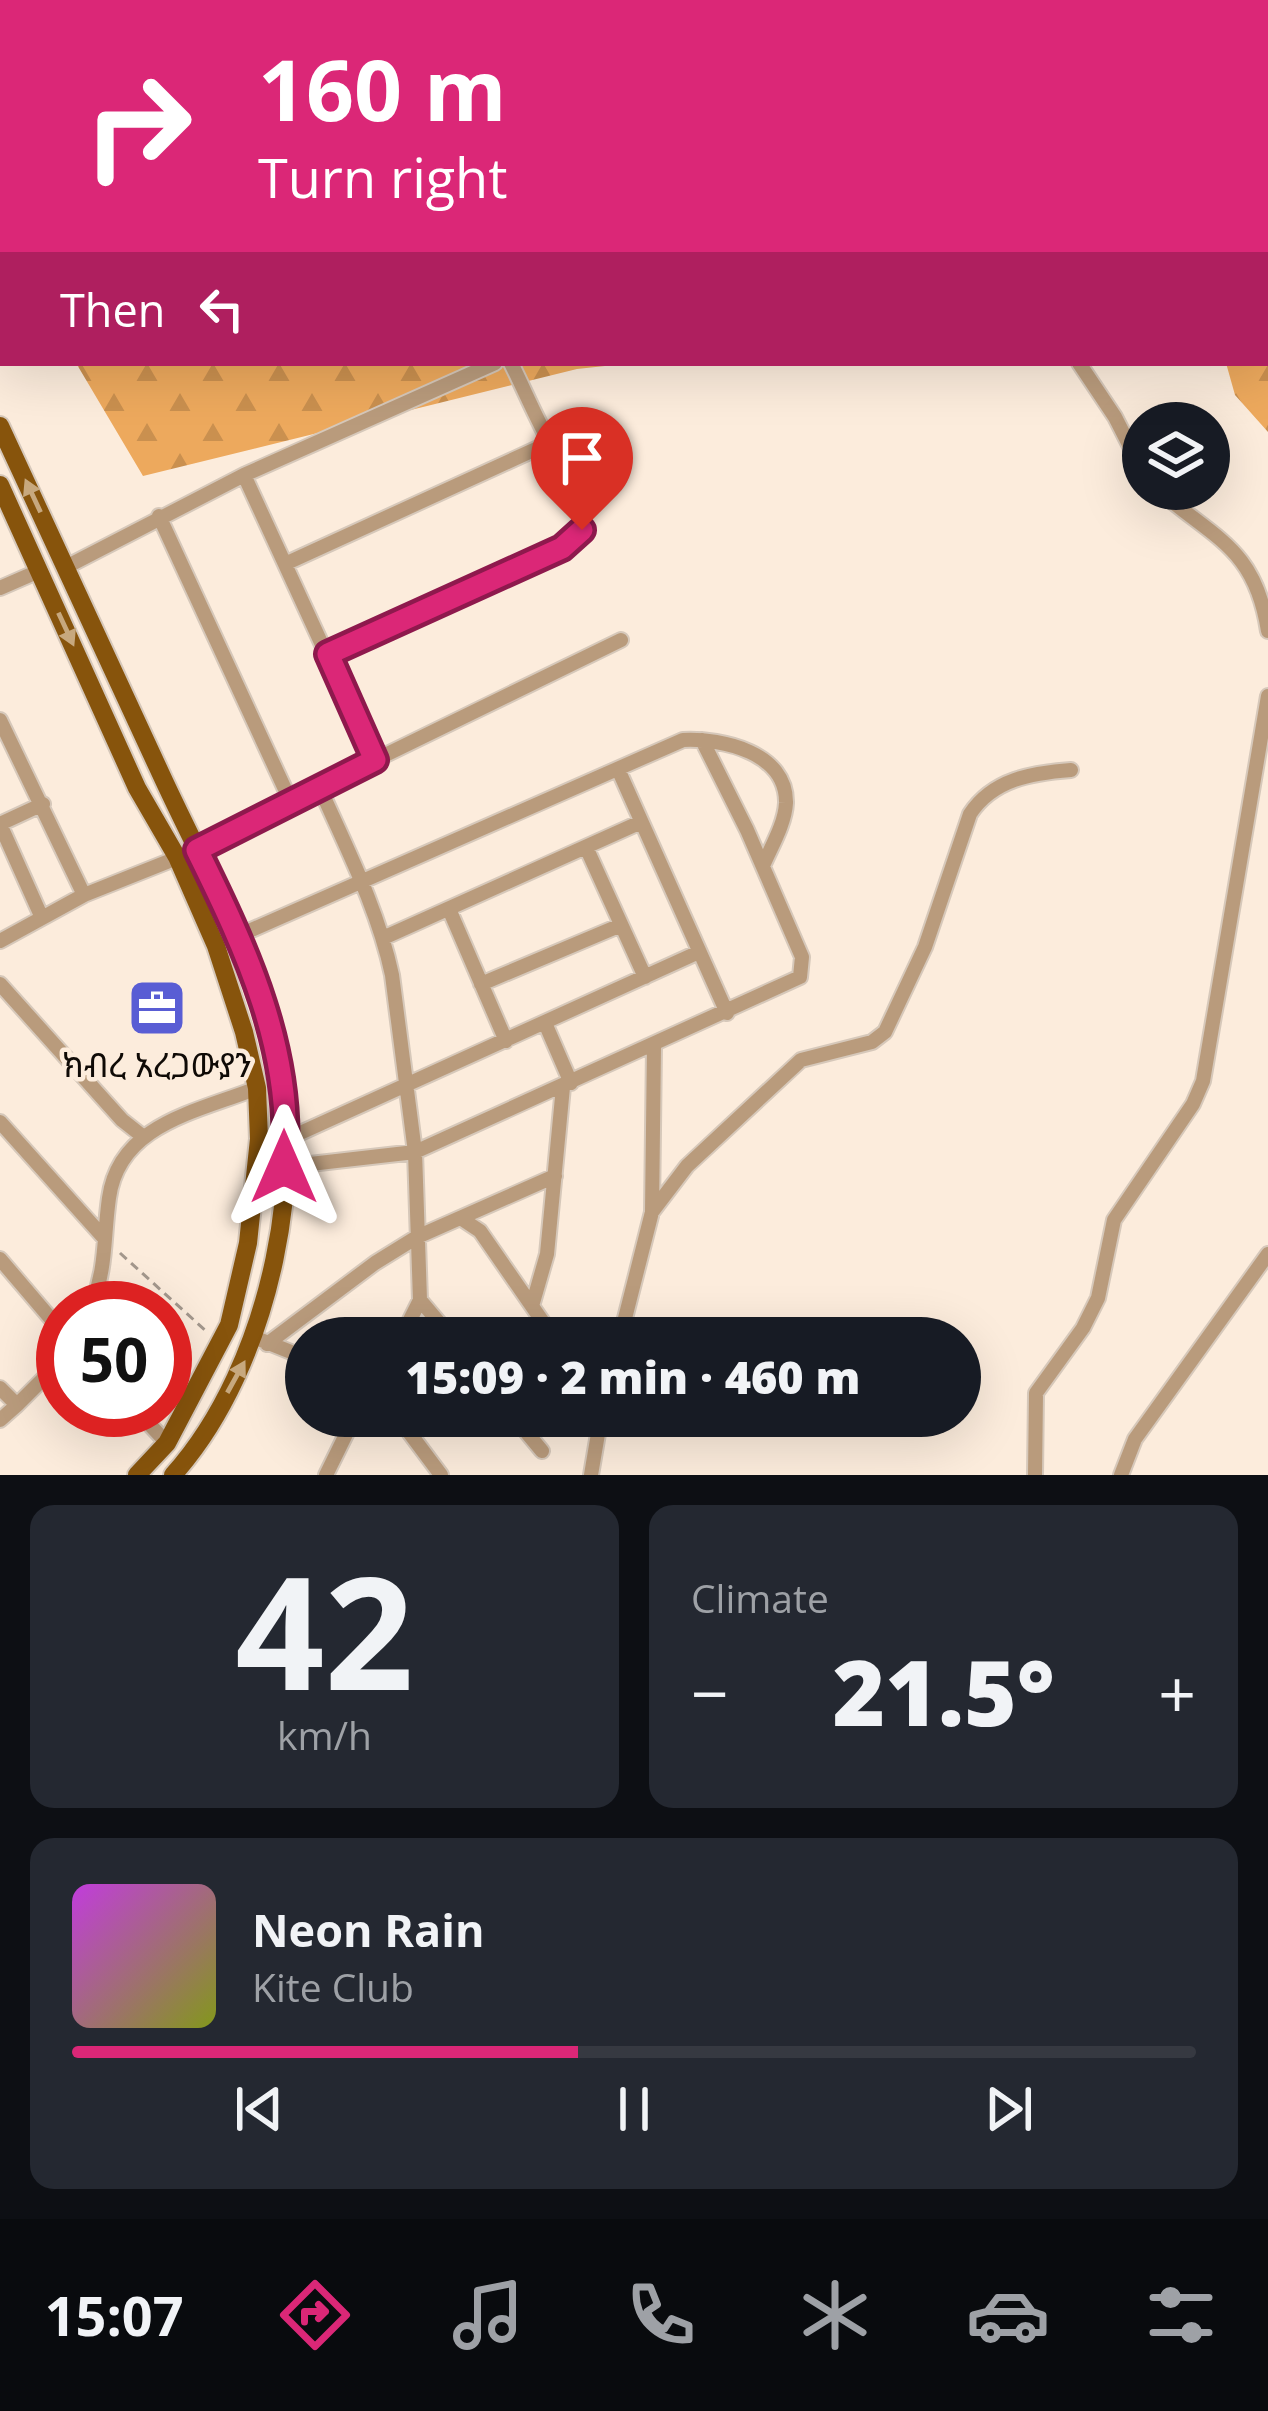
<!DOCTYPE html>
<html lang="en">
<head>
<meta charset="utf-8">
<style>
	:root { --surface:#171b24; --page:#242831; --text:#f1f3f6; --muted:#9ea1a6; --line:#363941; --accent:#db2777 }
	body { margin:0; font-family:"Open Sans","Noto Sans Ethiopic",sans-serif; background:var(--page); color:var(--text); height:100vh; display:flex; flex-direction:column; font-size:45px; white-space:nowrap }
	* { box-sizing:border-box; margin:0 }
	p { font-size:39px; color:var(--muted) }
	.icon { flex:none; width:66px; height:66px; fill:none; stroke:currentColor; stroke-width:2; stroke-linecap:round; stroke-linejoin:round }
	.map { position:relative; height:1475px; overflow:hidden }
	.details { display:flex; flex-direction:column; gap:30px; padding:30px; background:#0d0f14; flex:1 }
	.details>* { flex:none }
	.banner { position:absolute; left:0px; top:0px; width:1269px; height:366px; box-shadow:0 12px 48px #0002; background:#db2777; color:#fff; overflow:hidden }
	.tools { position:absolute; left:1122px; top:402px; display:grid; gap:24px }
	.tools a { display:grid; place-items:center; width:108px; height:108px; border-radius:50%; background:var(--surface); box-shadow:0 12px 48px #0002; font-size:60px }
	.speed { position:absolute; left:36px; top:1281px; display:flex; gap:24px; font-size:60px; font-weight:700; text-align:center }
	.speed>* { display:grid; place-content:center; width:156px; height:156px; border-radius:50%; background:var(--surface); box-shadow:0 12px 48px #0002; line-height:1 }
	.speed .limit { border:18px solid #d22; background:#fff; color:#111 }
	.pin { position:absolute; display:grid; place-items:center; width:102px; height:102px; color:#fff; margin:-123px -51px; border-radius:50% 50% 50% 0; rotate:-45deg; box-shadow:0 0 12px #0007 }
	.pin .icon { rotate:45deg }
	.me { position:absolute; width:132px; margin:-66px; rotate:0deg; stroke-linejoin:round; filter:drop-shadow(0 0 9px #0008) }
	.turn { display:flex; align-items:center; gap:42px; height:252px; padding:0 60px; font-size:54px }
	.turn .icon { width:156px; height:156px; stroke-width:2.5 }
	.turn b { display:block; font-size:84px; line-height:102px }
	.then { display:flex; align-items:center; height:114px; padding:0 60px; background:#0003; gap:24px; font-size:45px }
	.big { font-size:90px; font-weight:800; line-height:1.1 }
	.details .tile { flex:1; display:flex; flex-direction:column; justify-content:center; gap:18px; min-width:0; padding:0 42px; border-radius:24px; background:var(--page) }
	.details .dial { align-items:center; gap:0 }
	.dial b { font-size:156px; line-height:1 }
	.song { display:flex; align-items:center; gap:36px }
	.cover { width:144px; height:144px; border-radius:18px; background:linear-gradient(135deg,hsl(290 70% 55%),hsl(70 70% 35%)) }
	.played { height:12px; border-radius:6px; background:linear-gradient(90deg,var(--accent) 45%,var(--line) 45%) }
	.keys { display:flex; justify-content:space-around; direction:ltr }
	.heat { display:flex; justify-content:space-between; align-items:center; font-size:66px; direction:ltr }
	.details .tiles { flex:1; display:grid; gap:30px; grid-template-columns:1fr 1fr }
	.tile:last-child { grid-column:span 2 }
	.trip { position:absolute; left:285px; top:1317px; width:696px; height:120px; border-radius:60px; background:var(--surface); box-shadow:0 12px 48px #0002; font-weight:800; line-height:120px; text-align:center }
	.dock { display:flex; height:192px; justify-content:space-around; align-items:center; background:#090b0e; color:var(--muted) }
	.dock .icon { width:84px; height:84px }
	.dock .on { color:var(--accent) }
	.dock b { font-size:54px; color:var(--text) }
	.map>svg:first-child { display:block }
	.forest { fill:url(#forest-firs) }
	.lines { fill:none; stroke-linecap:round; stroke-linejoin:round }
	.river { stroke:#f7b266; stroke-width:24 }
	.minor-casing { stroke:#d6c8ba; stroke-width:18 }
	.major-casing { stroke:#d6c8ba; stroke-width:22 }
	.path { stroke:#a4988d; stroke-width:3; stroke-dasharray:9 6; stroke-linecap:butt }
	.minor { stroke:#b99b7c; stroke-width:14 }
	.major { stroke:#87540c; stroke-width:18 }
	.oneway { fill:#c7a87e }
	.route-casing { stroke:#8e194d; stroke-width:30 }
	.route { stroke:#db2777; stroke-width:21 }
	.labels { text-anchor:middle; stroke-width:9; stroke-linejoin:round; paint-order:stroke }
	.poi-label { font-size:33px; fill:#0f0a06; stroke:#fcecdc }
</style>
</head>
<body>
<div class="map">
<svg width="1268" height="1475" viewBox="0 0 1268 1475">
	<defs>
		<pattern id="forest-firs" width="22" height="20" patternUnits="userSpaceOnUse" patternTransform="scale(3)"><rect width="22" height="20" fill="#eda95d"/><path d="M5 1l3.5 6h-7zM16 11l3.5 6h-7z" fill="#ca904f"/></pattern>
	</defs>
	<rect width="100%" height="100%" fill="#fcecdc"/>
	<path class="forest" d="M0 0H1268V432L1235 395 1226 363H1266V3H3V239Z
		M76 363H633L577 369 143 476Z"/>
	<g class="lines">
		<path class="river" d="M878 0 889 3
			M1228 0 1229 3
			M1266 38 1268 39
			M1266 235H1268"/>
		<g class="minor-casing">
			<path id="minor" d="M0 178 3 184
				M0 328 3 327
				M1079 363 1115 417 1143 472
				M1157 489C1214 539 1255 547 1268 631
				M159 516 290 800
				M287 563 549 443
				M66 567 244 475 495 363
				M0 588 39 571
				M328 654 562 548C610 517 567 476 549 441 535 416 524 389 511 363
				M0 720 84 895
				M375 760 621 640
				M618 769 727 1013
				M319 786C346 847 378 909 392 975L415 1152 420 1300 401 1338
				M586 847 645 977
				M449 909 506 1041
				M42 918 0 824 43 804
				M240 935 683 740C723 738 787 753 786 803 785 824 771 847 763 866
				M383 938 641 822
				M0 941 84 895 197 850 375 760 244 475
				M0 984 122 1120 141 1135
				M481 984 621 925
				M545 1023 571 1083
				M0 1122 105 1239
				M287 1139 699 952
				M284 1167 415 1152 800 977 802 957 747 830 702 740
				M652 1212 687 1166 801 1060 872 1042 885 1032 925 947 970 814C993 779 1032 773 1071 770
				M462 1219 480 1231 554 1338
				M0 1259 63 1333
				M420 1300 452 1338
				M532 1306 547 1254 563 1087
				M91 1308C107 1266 103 1241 109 1198 119 1124 197 1112 257 1088
				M620 1338 652 1212 654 1046
				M261 1340 306 1358
				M267 1344 375 1263 417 1237 555 1176
				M0 1388 17 1405 63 1359
				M136 1410 167 1443
				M397 1416 441 1475
				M513 1416 542 1451
				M0 1420 17 1405
				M326 1475 355 1416
				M591 1475 601 1416
				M1035 1475 1036 1393 1083 1328 1098 1298 1114 1220 1193 1104 1203 1081 1268 696
				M1121 1475 1135 1439 1268 1254"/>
		</g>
		<g class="major-casing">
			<path id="major" d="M0 426C53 541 107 656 160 772 198 855 243 934 270 1021 313 1161 271 1366 173 1475
				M0 485 137 788 177 857 216 946 244 1032 257 1088 259 1139 248 1243 229 1325 167 1443 137 1475"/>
		</g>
		<path class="path" d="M120 1253 206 1331"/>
		<use href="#minor" class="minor"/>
		<use href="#major" class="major"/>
	</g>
	<defs><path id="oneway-solid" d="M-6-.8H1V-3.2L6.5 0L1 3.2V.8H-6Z" transform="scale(3)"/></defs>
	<g class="oneway">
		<use href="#oneway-solid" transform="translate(33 496) rotate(-115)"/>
		<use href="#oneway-solid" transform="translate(66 629) rotate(65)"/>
		<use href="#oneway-solid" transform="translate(236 1377) rotate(-61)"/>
	</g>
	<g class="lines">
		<g class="route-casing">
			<path id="route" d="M284 1167C295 1054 246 949 197 850L375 760 328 654 562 548 582 530"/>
		</g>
		<use href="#route" class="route"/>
	</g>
	<defs>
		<g id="office-square" transform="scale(3)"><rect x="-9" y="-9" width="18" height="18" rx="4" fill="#595dd4" stroke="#fcecdc"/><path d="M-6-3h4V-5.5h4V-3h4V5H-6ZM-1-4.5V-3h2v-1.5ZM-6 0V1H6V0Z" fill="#fff"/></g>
	</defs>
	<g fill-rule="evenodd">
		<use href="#office-square" x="157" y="1008"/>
	</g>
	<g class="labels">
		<g class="poi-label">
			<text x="157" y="1077">ክብረ አረጋውያን</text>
		</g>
	</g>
</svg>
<div class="tools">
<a><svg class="icon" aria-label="layers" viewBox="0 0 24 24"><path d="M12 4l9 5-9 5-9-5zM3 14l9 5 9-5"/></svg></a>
</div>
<div class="speed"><div class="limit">50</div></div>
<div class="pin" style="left:582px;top:530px;background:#d93025"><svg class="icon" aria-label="arrive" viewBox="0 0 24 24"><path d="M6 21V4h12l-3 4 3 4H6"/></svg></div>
<svg class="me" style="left:284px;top:1167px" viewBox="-20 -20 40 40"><path d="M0-17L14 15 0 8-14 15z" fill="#db2777" stroke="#fff" stroke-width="4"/></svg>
<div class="trip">15:09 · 2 min · 460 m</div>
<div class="banner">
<div class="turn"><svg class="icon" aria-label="right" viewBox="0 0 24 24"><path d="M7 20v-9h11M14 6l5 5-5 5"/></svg><div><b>160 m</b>Turn right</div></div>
<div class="then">Then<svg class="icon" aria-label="left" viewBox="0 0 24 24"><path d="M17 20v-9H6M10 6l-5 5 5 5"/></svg></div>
</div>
</div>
<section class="details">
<div class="tiles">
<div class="tile dial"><b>42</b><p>km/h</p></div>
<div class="tile"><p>Climate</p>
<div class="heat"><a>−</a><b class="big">21.5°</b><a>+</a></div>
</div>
<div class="tile">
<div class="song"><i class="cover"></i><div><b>Neon Rain</b><p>Kite Club</p></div></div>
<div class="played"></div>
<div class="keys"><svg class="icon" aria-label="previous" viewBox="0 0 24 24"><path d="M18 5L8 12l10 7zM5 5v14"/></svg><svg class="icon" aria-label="pause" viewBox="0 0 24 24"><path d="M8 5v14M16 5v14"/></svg><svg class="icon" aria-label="next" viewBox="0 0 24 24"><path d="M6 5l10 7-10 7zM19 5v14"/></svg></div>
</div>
</div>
</section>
<nav class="dock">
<b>15:07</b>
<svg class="icon on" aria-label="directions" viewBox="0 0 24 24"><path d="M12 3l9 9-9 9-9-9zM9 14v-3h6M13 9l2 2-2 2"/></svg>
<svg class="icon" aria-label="music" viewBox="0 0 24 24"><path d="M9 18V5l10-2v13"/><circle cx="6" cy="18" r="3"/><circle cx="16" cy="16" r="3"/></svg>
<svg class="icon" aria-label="phone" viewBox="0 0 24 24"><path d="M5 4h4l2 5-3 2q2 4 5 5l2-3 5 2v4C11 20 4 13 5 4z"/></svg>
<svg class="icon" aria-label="climate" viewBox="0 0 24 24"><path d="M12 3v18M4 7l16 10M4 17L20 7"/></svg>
<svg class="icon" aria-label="car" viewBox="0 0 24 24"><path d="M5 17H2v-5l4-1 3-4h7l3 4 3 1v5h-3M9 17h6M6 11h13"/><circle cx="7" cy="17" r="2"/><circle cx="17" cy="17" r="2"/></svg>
<svg class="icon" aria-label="filters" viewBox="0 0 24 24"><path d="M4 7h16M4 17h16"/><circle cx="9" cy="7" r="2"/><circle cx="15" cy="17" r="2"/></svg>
</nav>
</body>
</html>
